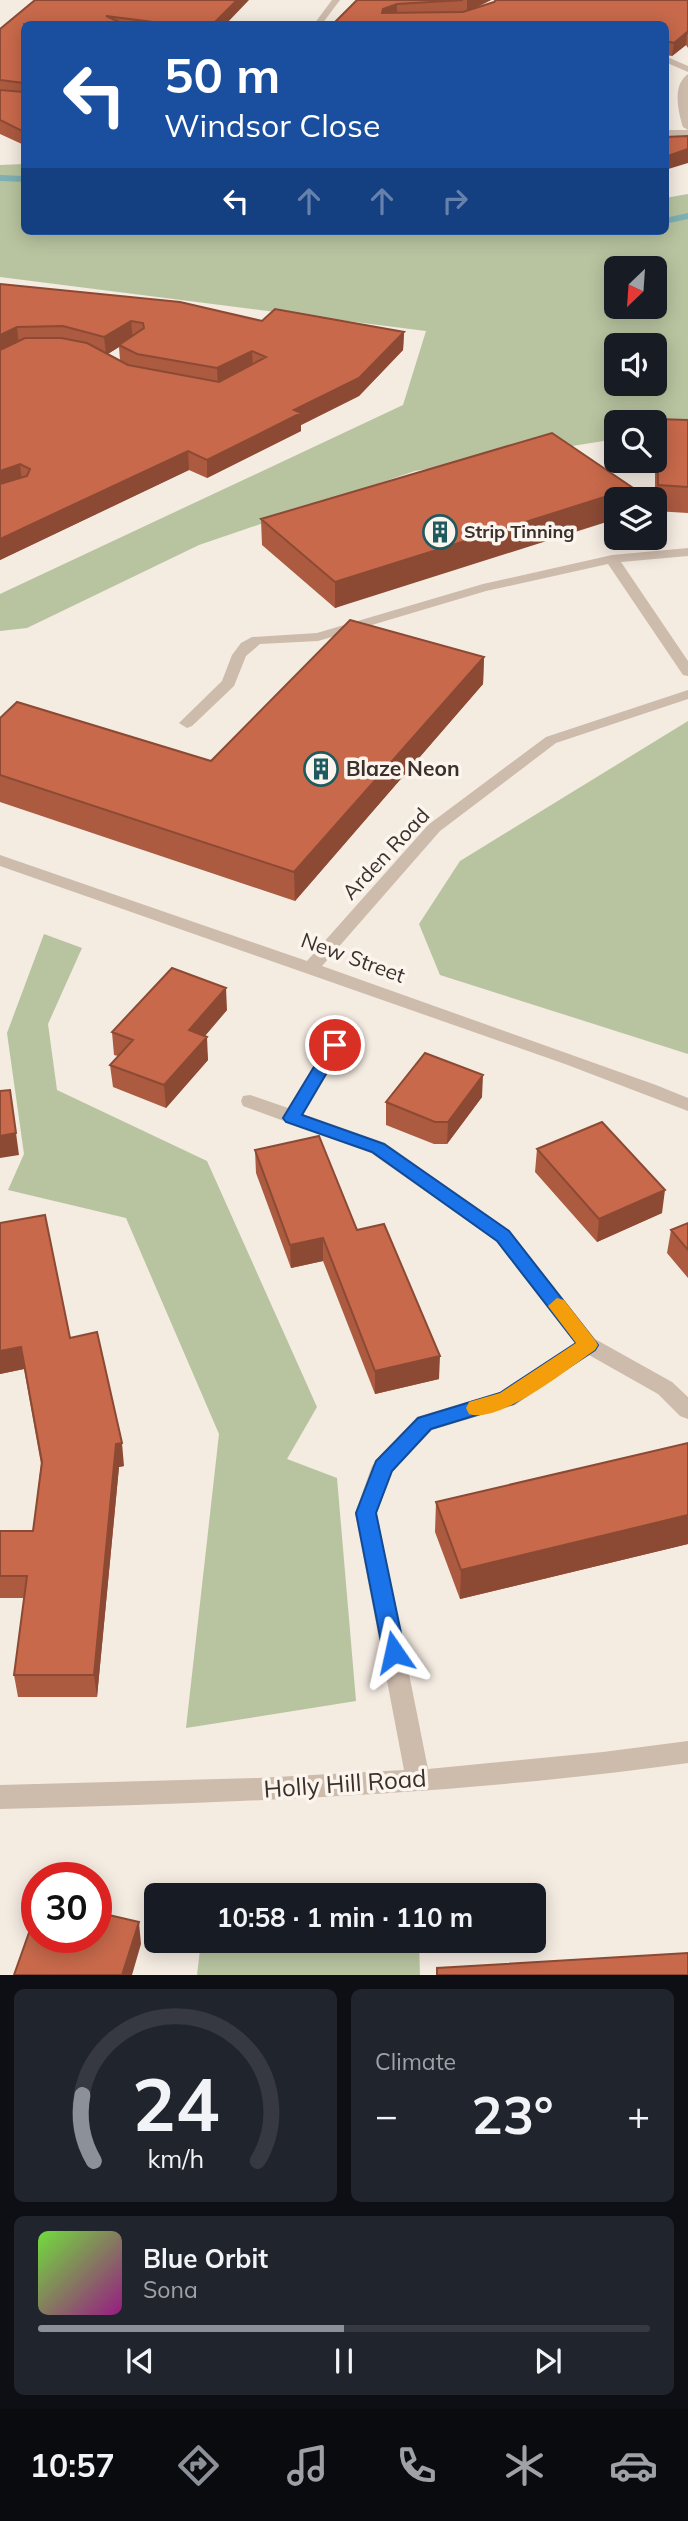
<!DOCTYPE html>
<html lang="en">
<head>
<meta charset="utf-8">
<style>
	:root { --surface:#171b24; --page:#20242c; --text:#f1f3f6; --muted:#9ea1a6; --line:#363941; --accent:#8c9099 }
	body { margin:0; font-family:Mulish,sans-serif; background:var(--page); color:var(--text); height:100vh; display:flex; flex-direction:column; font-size:26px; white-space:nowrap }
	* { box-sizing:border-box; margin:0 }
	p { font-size:23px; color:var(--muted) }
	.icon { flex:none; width:38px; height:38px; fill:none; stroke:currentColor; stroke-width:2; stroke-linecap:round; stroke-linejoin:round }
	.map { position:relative; height:1975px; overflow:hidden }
	.panel { display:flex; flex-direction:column; gap:14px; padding:14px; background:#0d0f14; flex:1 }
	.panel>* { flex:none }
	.top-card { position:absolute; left:21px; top:21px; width:648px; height:214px; border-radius:10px; box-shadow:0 4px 18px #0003; background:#1a4fa0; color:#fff; overflow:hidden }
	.needle { width:46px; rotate:205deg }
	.fabs { position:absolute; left:604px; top:256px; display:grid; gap:14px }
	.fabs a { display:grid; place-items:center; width:63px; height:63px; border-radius:10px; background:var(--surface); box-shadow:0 4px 18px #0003; font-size:35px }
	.speed { position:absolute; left:21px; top:1862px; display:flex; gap:14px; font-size:35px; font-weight:700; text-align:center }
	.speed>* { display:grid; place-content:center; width:91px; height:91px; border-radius:50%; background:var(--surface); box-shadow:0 4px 18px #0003; line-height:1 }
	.speed .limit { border:10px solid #d22; background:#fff; color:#111 }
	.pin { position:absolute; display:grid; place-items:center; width:60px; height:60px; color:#fff; margin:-30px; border:4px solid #fff; border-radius:50%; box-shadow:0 2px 7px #0007 }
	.me { position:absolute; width:77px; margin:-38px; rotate:349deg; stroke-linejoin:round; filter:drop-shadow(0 0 5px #0008) }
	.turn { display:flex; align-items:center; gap:24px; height:147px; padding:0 28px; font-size:32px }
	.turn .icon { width:91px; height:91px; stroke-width:2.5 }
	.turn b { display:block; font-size:49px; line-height:60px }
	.lanes { display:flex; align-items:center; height:66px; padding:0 28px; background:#0003; justify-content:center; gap:35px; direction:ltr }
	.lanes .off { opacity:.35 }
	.big { font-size:52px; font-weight:700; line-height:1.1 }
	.panel .widget { flex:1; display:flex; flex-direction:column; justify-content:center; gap:10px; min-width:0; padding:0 24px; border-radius:10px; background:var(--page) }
	.panel .dial { align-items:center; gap:0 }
	.dial svg { height:182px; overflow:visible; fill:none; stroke:var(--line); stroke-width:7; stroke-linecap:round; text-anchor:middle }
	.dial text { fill:var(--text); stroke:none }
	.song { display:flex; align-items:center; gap:21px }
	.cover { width:84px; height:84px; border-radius:10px; background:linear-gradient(135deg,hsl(100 70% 55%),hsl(310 70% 35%)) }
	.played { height:7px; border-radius:4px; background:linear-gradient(90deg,var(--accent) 50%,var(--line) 50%) }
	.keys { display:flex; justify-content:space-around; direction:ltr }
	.heat { display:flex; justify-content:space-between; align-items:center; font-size:38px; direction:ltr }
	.panel .tiles { flex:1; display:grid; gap:14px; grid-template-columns:1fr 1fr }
	.widget:last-child { grid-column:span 2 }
	.trip { position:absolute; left:144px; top:1883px; width:402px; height:70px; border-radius:10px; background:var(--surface); box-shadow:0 4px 18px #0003; font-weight:700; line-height:70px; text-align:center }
	.dock { display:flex; height:112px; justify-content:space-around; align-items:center; background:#090b0e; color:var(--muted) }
	.dock .icon { width:49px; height:49px }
	.dock .selected { color:var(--accent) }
	.dock b { font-size:32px; color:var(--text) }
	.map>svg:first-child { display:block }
	.green { fill:#b8c4a0; fill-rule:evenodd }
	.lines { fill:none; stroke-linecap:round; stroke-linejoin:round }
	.stream { fill:#7fb0b2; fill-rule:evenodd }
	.minor { fill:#cdbbac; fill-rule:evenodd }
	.wall { fill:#ac5a40; fill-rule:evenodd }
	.shaded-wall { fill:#8c4a34 }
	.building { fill:#c8694b; stroke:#8c4a34; stroke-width:2 }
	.route { fill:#1a73e8; stroke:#114b97; stroke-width:2 }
	.slow { fill:#f59e0b }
	.labels { text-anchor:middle; stroke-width:7; stroke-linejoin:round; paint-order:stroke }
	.far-poi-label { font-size:18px; font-weight:bold; fill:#3b302b; stroke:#fbf5ee; text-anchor:start }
	.poi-label { font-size:21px; font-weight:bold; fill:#3b302b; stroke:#fbf5ee; text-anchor:start }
	.street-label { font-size:21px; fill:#3b302b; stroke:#fbf5ee }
	.near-street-label { font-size:24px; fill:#3b302b; stroke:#fbf5ee }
</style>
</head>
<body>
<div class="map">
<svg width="688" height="1975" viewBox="0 0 688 1975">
	<rect width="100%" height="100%" fill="#f4ebe1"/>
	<path class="green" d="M24 164V231H665V198L688 194V442L655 441 654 422H616V439L415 471 199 545 27 628 0 631V594L403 405 426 331 0 277V165ZM616 268H654V306H616ZM616 345H654V383H616Z
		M688 721V1054L440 975 419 924 460 861Z
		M44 934 82 948 48 1024 57 1090 207 1161 317 1407 287 1459 337 1478 356 1701 186 1728 219 1434 126 1218 8 1190 24 1154 7 1033Z
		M201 1941H419L420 1975H197Z"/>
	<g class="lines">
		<path class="stream" d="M0 175 24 176V182L0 181Z
			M688 213V219L665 224V218Z"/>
		<path class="minor" d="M332 0H340L322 24H314Z
			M665 56 688 66V72L665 62Z
			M688 74V130L683 127C678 111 672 85 688 74Z
			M665 130H688V136H665Z
			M688 548V556L621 562 688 661V676L683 675 608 564 486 591 318 641 260 644 246 656 234 686 192 726 187 728 179 723 222 681 232 655 241 643 252 637 317 633 483 584 612 555Z
			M688 690V699L556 743 440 831 322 966 656 1085 688 1098V1111L565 1064 0 866V855L307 961 428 825 546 737Z
			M335 1040 344 1046 303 1114 385 1143 510 1231 595 1339 672 1382 688 1397V1419L680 1416 658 1394 589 1355 515 1405 432 1430 392 1471 377 1513 428 1769 603 1752 688 1741V1763C459 1795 230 1803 0 1809V1785L258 1778 404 1770 355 1513 372 1466 417 1417 500 1392 575 1343 496 1241 371 1153 243 1106 241 1101 243 1096 250 1095 288 1108 329 1042Z"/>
	</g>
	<path class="wall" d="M35 0 226 24H24V145L0 134V29Z
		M357 0H491L477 7 688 0V48L686 45 672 56 665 55V24H333Z
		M0 284 262 321 404 332 403 350 359 396 301 425V431L207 478 189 470 0 560ZM119 347 120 360 108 354Z
		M657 419 688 420V513L655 511V444Z
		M633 488 632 499H616L335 608 262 545 261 519Z
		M484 657 483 684 295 901 0 802V718L211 761Z
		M227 1010 205 1036 208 1060 166 1108 113 1087 110 1065 118 1056 114 1055 112 1032Z
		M482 1097 447 1144H434L386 1125V1102Z
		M537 1149 662 1213 597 1242 535 1172Z
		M255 1150 357 1230 439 1379 375 1394 323 1261 291 1268 256 1173Z
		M0 1223 70 1338 124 1466 119 1467 97 1697H18L14 1675 24 1598H0V1531H33L41 1464 24 1369 0 1374Z
		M688 1223V1278L667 1253 671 1230Z
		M688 1443V1544L460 1599 435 1532 436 1502Z"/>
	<path class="shaded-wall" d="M237 0H249L226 24H213Z
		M467 0H491L467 12Z
		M397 4V16L382 24 383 9Z
		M687 32 686 45 672 56 674 43Z
		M688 149V163L665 170V157Z
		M131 321 133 339 119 345V347L106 355 104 337Z
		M17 327 19 345 0 354V335Z
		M404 332 403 350 359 396 301 425V431L207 478V460L294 410Z
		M252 351 253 369 218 386 217 368Z
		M188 451 189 470 0 560V539Z
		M20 464 22 483 0 490V471Z
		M633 488 632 499H616V519L335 608V582Z
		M484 657 483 684 295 901 294 872Z
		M226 988 227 1010 190 1053 189 1030Z
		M207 1037 208 1060 166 1108 164 1085Z
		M483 1075 482 1097 447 1144 448 1122Z
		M13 1111 19 1155 0 1158V1136Z
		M665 1190 662 1213 597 1242 599 1219Z
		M323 1238V1261L291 1268 290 1245Z
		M21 1347 24 1369 0 1374V1351Z
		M440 1356 439 1379 375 1394V1371Z
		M122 1443 124 1466 119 1467 97 1697 94 1675 116 1444Z
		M688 1515V1544L460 1599 461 1570Z
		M139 1922 141 1944 132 1975H122Z"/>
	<path class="building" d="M35 0H237L213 24H169L106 16 124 24H24V83L0 80V29Z
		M357 0H463L397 4 383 9 382 13 463 12 494 2 496 0H688V33L687 32 674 43 665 41V24H333Z
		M24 86V132L0 120V90L23 92Z
		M688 136V149L665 157V137Z
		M0 284 180 302 262 321 275 309 404 332 359 378 294 410 301 413 207 460 188 451 0 539V484L27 476 30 469 20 464 0 471V350L25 338H61L87 343 128 365 219 382 266 357 252 351 217 368 137 354 119 345 144 328 143 323 131 321 104 337 63 326 17 327 0 335Z
		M657 419 688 420V487L658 485Z
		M552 433 633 488 335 582 261 519Z
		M350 620 484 657 294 872 0 775V718L17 702 211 761Z
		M172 968 226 988 189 1030 207 1037 164 1085 110 1065 133 1040 112 1032Z
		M425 1053 483 1075 448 1122H435L386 1102Z
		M10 1090 16 1133 0 1136V1091Z
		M602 1122 665 1190 599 1219 537 1149Z
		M319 1136 357 1230 384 1224 440 1356 375 1371 323 1238 290 1245 255 1150Z
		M45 1215 70 1338 97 1332 122 1443 116 1444 94 1675H14L27 1576H0V1531H33L42 1462 21 1347 0 1351V1223Z
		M688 1223V1250L671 1230Z
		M688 1443V1515L461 1570 436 1502Z
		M37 1910V1937H96V1912L139 1922 122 1975H14Z
		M688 1953V1975H437V1968Z"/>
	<path class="route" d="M335 1040 343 1045 302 1115 384 1144 509 1231 598 1345 595 1350 513 1404 431 1429 392 1471 376 1513 405 1652 402 1659 394 1661 386 1659 383 1652 356 1513 376 1461 418 1418 500 1393 576 1343 497 1241 372 1152 286 1122 283 1118 286 1113 329 1042Z"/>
	<path class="slow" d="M557 1298 564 1300 595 1340 598 1345 595 1350C569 1368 500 1424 469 1414L466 1408 469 1402 500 1393 576 1343 548 1306Z"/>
	<defs>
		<g id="building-ring" transform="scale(1.75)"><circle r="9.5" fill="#fbf5ee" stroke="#1f5a5e" stroke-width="1.5"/><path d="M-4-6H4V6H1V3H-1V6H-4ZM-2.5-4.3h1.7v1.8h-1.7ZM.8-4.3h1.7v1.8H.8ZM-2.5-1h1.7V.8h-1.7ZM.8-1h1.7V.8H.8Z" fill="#1f5a5e"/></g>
	</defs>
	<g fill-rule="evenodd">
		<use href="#building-ring" x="440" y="532"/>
		<use href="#building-ring" x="321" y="769"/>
	</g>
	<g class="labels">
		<g class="far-poi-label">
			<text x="464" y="538">Strip Tinning</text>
		</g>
		<g class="poi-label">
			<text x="346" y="776">Blaze Neon</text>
		</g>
		<g class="street-label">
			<text transform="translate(386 854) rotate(-47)" y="7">Arden Road</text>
			<text transform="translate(353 958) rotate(20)" y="7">New Street</text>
		</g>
		<g class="near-street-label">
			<text transform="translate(345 1784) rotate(-4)" y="8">Holly Hill Road</text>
		</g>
	</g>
</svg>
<div class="fabs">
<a><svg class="needle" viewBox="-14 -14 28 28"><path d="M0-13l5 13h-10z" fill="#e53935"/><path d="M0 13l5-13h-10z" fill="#9ea1a6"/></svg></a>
<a><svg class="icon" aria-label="sound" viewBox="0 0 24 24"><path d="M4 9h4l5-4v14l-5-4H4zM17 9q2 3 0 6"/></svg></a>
<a><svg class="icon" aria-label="search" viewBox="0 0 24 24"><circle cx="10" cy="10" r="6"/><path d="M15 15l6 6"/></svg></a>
<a><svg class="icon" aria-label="layers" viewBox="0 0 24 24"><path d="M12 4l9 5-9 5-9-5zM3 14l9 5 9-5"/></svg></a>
</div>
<div class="speed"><div class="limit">30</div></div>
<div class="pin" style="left:335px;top:1045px;background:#d93025"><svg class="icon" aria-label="arrive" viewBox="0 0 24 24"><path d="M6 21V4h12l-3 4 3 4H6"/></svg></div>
<svg class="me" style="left:394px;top:1652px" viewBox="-20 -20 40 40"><path d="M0-17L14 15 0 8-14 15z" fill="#1a73e8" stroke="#fff" stroke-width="4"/></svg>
<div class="trip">10:58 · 1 min · 110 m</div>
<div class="top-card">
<div class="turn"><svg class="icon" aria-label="left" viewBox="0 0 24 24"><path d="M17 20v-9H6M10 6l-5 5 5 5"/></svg><div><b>50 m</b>Windsor Close</div></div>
<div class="lanes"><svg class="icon" aria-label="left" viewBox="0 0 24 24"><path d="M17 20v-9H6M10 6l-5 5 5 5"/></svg><svg class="icon off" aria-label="ahead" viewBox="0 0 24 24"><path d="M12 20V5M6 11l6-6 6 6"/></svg><svg class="icon off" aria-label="ahead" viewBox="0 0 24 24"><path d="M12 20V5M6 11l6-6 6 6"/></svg><svg class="icon off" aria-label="right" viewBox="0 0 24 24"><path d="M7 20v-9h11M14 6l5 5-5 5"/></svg></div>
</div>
</div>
<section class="panel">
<div class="tiles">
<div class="widget dial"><svg viewBox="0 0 100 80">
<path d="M14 69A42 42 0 1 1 86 69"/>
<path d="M14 69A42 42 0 0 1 9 40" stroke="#8c9099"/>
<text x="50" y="56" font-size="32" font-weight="700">24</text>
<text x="50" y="72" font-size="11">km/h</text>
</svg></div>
<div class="widget"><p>Climate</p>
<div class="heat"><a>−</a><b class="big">23°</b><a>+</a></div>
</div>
<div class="widget">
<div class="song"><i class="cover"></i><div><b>Blue Orbit</b><p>Sona</p></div></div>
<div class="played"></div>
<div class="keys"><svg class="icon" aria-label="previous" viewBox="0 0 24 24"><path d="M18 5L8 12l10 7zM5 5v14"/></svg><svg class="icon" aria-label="pause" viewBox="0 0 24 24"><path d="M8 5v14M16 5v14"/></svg><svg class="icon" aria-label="next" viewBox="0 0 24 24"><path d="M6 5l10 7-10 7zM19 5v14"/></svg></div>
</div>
</div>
</section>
<nav class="dock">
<b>10:57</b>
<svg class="icon selected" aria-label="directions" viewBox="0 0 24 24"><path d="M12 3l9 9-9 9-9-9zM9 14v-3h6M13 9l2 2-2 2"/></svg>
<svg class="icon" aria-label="music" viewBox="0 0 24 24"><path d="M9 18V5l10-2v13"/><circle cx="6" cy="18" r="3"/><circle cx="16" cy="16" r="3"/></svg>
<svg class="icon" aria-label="phone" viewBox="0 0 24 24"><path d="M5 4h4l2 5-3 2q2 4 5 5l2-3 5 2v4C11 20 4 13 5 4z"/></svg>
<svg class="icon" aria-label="climate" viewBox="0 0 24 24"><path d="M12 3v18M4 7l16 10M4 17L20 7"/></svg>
<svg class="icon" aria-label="car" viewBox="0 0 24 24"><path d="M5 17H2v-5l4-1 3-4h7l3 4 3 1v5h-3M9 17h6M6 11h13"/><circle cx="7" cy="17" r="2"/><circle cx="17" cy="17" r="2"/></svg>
</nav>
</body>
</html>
